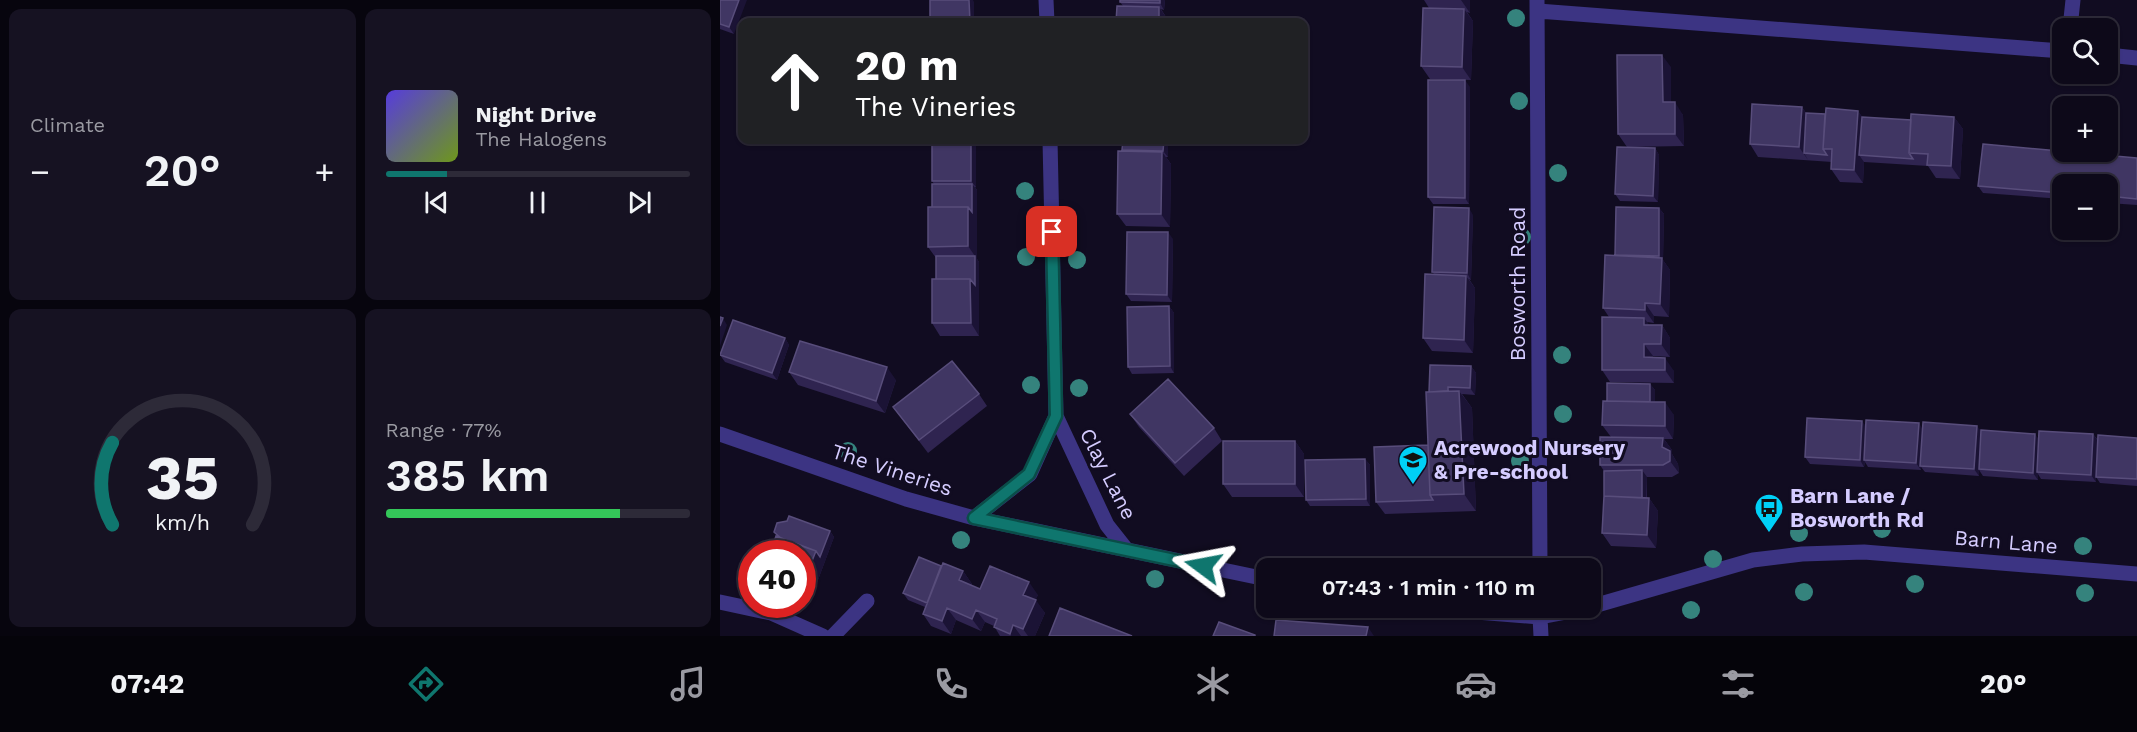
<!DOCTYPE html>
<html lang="en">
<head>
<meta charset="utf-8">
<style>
	:root { --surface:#0d0919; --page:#161222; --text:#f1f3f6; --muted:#9a9aa2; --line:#2d2a38; --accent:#0f766e }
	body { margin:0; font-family:"Work Sans",sans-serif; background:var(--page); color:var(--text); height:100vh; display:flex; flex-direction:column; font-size:22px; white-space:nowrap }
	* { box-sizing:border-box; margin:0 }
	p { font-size:20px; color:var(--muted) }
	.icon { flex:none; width:33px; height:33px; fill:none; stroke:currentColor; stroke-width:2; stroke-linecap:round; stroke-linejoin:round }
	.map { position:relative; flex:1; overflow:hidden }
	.details { display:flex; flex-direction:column; gap:9px; padding:9px; background:#07050e; width:720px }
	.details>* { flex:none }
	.banner { position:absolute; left:18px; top:18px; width:570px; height:126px; border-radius:12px; box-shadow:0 2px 4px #0004,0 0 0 2px var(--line); background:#202124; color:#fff; overflow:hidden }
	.tools { position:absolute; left:1332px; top:18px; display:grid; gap:12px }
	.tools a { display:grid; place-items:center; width:66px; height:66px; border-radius:12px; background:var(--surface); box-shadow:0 2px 4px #0004,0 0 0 2px var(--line); font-size:30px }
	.speed { position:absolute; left:18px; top:540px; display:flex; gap:12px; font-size:30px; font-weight:700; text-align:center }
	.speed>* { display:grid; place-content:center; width:78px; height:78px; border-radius:50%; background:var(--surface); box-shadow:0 2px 4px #0004,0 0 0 2px var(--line); line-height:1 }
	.speed .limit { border:9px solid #d22; background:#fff; color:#111 }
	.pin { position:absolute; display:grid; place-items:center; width:51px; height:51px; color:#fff; margin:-26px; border-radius:12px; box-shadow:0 3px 9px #0006 }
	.me { position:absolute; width:66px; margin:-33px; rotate:283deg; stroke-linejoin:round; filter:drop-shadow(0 0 4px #0008) }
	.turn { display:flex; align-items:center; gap:21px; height:126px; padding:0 18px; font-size:27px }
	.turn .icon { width:78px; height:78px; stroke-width:2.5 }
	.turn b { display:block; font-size:42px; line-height:51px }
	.big { font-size:45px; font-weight:600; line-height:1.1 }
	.details .card { flex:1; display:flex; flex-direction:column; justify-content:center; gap:9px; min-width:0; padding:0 21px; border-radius:12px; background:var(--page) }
	.details .dial { align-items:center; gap:0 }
	.dial svg { height:156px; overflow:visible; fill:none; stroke:var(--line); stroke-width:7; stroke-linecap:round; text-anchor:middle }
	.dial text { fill:var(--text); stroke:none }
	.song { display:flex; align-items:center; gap:18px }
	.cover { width:72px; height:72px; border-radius:9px; background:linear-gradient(135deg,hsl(250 70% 55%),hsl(80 70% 35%)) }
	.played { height:6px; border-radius:3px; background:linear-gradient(90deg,var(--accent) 20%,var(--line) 20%) }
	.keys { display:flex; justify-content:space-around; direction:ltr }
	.heat { display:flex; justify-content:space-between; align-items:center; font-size:33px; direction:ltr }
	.charge { height:9px; border-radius:4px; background:linear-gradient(90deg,#34c759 77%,var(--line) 0) }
	.details .tiles { flex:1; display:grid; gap:9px; grid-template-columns:repeat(2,1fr) }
	.trip { position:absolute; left:536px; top:558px; width:345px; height:60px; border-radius:12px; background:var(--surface); box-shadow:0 2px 4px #0004,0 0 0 2px var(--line); font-weight:600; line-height:60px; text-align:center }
	.dock { display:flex; height:96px; justify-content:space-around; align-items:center; background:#05040a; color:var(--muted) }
	.dock .icon { width:42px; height:42px }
	.dock .on { color:var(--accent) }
	.dock b { font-size:27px; color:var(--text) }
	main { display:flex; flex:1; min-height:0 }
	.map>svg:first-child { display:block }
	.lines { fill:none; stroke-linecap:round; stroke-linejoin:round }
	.minor { stroke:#3c3483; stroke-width:15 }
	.tertiary { stroke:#3c3483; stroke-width:15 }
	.tree { fill:#35837d }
	.wall { fill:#2f2450 }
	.shaded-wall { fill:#1b1335 }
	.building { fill:#403663; stroke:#584d7b; stroke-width:1.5 }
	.route-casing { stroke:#0a4d48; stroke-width:15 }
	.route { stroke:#0f766e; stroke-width:10 }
	.labels { text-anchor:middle; stroke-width:6; stroke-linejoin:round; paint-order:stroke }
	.street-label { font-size:21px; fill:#d5ccff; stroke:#110c21 }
	.poi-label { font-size:21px; font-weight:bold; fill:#d5ccff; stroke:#110c21; text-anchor:start }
</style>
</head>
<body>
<main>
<section class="details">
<div class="tiles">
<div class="card"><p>Climate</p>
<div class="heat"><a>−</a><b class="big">20°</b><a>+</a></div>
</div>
<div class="card">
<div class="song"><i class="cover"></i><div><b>Night Drive</b><p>The Halogens</p></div></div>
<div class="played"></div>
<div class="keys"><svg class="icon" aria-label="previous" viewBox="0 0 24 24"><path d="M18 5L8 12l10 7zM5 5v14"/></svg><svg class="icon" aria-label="pause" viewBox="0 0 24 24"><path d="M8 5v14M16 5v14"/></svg><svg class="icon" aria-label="next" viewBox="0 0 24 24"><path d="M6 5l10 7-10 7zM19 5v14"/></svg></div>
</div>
<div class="card dial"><svg viewBox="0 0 100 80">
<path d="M14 69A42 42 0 1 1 86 69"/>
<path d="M14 69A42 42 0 0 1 14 27" stroke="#0f766e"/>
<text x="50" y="56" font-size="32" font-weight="700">35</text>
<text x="50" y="72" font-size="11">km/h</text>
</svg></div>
<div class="card"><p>Range · 77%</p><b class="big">385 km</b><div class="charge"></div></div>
</div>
</section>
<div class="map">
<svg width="1417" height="636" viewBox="0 0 1417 636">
	<rect width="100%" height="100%" fill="#110c21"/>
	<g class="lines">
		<path class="minor" d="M817 0 820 568
			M818 11 1342 51
			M1350 28 1353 0
			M1388 55 1417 58
			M0 602 51 613 103 636
			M113 636 147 601"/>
		<path class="tertiary" d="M326 0 327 22
			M330 140 336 416 387 525 406 549
			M0 434 186 499 254 518 546 579
			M254 518 310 474 336 416
			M870 607 1033 560 1082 554 1144 552 1417 574
			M706 608 820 617 868 608
			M820 617 821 636"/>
	</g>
	<g class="tree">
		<circle cx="796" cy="18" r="9"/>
		<circle cx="799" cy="101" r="9"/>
		<circle cx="838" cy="173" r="9"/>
		<circle cx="305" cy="191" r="9"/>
		<circle cx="802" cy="237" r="9"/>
		<circle cx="306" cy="257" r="9"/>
		<circle cx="357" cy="260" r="9"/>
		<circle cx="842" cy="355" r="9"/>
		<circle cx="311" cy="385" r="9"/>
		<circle cx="359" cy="388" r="9"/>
		<circle cx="843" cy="414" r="9"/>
		<circle cx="128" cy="451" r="9"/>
		<circle cx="800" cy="461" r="9"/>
		<circle cx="1162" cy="529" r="9"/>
		<circle cx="1079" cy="533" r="9"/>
		<circle cx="241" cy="540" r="9"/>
		<circle cx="1363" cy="546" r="9"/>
		<circle cx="993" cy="559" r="9"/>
		<circle cx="435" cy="579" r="9"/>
		<circle cx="1195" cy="584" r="9"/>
		<circle cx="1084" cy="592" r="9"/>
		<circle cx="1365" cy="593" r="9"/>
		<circle cx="971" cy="610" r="9"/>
	</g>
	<path class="wall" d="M0 0 14 34 0 29Z
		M400 0H445L444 10 441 9 448 20V22H396L403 6 400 2Z
		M704 0H750V13L747 12 753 21 751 80 710 79 701 66 709 8Z
		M951 67V102L963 115 964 146 907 147 898 134Z
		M750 87 749 204H713L708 197Z
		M1082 107 1086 113 1105 114 1138 111 1142 117 1191 120 1234 117 1243 129 1240 179 1216 178 1208 166 1144 162 1143 183 1120 182 1111 169 1112 162 1038 157 1030 144Z
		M212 140H256V187H255L257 190V259L259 262V336H220L212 323 216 279V258L208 247 214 184 212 181Z
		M448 140V157H446L451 164 450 227 406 226 397 214 403 151 402 150Z
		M935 148 939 155 938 202 900 201 895 194Z
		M1417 158V205L1388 203V184H1342V199L1263 193 1258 186Z
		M939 208 944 214 943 260 950 270 949 317 934 316V323L927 322 929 325H942L950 338V357L933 356V358L954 371V383L890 382 882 370 889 317 883 308 895 256Z
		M753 215 751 280 749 279 755 288 753 353 712 351 703 338 714 274 712 272Z
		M453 239 452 302 411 301 406 294Z
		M449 306 454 313V373L412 374 408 367Z
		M65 338 69 345 57 380 5 362 0 355Z
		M751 366 756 373 755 395 742 394 752 408 756 511 665 514 656 502 708 445 709 392Z
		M69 372 176 380 165 413 78 385Z
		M930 384 935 390V402L954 415 953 439H944L952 450V454L958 464 959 473 952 477H927V498H929L938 511 936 548 891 546 882 533 884 498V471L880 465 891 437 882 425 887 401Z
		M259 394 267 406 208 453 173 407Z
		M410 414 494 428 502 441 464 476 419 427Z
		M1146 426 1261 432 1319 439 1373 434 1378 440 1417 438V486L1380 483 1376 477V482L1321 479 1318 474V480L1263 476 1259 470V476L1205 472 1201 467V470L1148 467 1145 462 1144 467 1090 464 1085 457Z
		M575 441 584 454V497H512L503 484Z
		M645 459 650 465V506H590L586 500Z
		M110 531 114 537 95 588 82 584V554L58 537 54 532Z
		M221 566 243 571 252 584 251 585 260 589 318 595 315 600 325 613 315 636H280L274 626 265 622 261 631 236 620 231 634 211 626 203 614 205 607 188 600 183 593Z"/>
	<path class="shaded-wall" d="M19 0H27L14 34 9 27Z
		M249 0H253L254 2V22H250Z
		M440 0H445L444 10 440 3Z
		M741 0H750V13Z
		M439 7 448 20V22H439Z
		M744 9 753 21 751 80 742 67Z
		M942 55 951 67V115L943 102Z
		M745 80 750 87 749 204 745 198Z
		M955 102 963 115 964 146 955 134Z
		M1082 107 1091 120 1084 153 1088 160 1079 147Z
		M1138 111 1147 123 1139 155 1144 162 1143 183 1134 170Z
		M1234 117 1243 129 1240 179 1231 166Z
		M251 140H256V187L251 181Z
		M444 140H448V157L443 151Z
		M935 148 939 155 938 202 933 196Z
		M442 152 451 164 450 227 441 214Z
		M252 184 257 190V259L248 246V207Z
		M749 208 753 215 751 280 747 273Z
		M939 208 944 214 943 260 950 270 949 317 940 304 942 261 939 256Z
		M448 232 453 239 452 302 447 295Z
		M255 256 259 262V336L251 323 250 279Z
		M746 276 755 288 753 353 744 340Z
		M925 303 934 316V323L925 310Z
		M449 306 454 313V373L450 366Z
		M3 318 7 325 0 346V326Z
		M924 318 933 330 924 325Z
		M942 325 950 338V357L941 344Z
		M65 338 69 345 57 380 52 373Z
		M924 344 933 356V370L924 357Z
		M945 358 954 371V383L945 370Z
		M751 366 756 373 755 395 750 388Z
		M167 367 176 380 165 413 156 401Z
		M930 384 935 390V415L930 408Z
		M739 391 752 408 756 511 744 494Z
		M945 402 954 415 953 439 945 426Z
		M1142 421 1147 428 1144 460 1145 462 1144 467 1140 460Z
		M1199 423 1203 430 1201 470 1196 463Z
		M1257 426 1262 432 1259 476 1254 469Z
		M1315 434 1320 441 1317 472 1318 474V480L1313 473Z
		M1373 434 1378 441 1376 482 1371 475Z
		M943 438 952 450V454L958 464 959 473 950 461 942 447Z
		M575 441 584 454V497L575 484Z
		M645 459 650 465V506L646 499Z
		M922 470 927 477 926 505 922 498Z
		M929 498 938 511 936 548 927 535Z
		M110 531 114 537 95 588 86 576 96 551Z
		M243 571 252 584 248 593 239 580Z
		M309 582 318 595 312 608 303 595Z
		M316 600 325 613 315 636H308L303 629Z
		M227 608 236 620 231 634 222 621Z
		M256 610 265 622 261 631 252 619Z
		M293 625 301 636H291L290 634Z
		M648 627 654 636H646Z"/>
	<path class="building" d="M0 0H19L9 27 0 24Z
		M210 0H249L250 22H210Z
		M400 0H440V3L400 2Z
		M397 6 439 7V22H396Z
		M703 8 744 9 742 67 701 66Z
		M897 55H942L943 102H955V134H898Z
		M708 80H745V198L708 197Z
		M1032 104 1082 107 1079 147 1030 144Z
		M1106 108 1138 111 1134 170 1111 169 1112 149H1103Z
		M1086 113 1105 114 1103 149 1107 155 1084 153Z
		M1191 114 1234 117 1231 166 1207 165 1208 154 1189 153Z
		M1142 117 1191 120 1189 153 1193 159 1139 155Z
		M212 140H251V181H212Z
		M403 140H444L443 151 402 150Z
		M1263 144 1417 158V199L1388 196V184H1342V193L1258 186Z
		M897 147 935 148 933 196 895 194Z
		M398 151 442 152 441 214H397Z
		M212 184H252V212L248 207H212Z
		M208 207H248V246L208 247Z
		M714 207 749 208 747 273 712 272Z
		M896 207 939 208V256L895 255Z
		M407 232H448L447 295 406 294Z
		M885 255 942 258 940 304 925 303V310L883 308Z
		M216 256H255V285L250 279H216Z
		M705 274 746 276 744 340 703 338Z
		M212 279H250L251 323H212Z
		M449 306 450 366 408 367 407 307Z
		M0 317 3 318 0 326Z
		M882 317 924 318V325H942L941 344H924V357L945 358V370H882Z
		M13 320 65 338 52 373 0 355Z
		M80 341 167 367 156 401 69 372Z
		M232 361 259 394 199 440 173 407Z
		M710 365 751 366 750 388 728 387V391L709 392Z
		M448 379 494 428 455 463 410 414Z
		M887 383 930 384V402L887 401Z
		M739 391 744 494 710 495 706 392Z
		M883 401 945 402V426L882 425Z
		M1087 418 1142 421 1140 460 1085 457Z
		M1146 420 1199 423 1196 463 1144 460Z
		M1203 422 1257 426 1254 469 1200 466Z
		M1261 430 1315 434 1313 473 1259 469Z
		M1319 431 1373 434 1371 475 1317 472Z
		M1378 435 1417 438V479L1376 477Z
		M880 437 943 438 942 447 950 451V461L943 465H880Z
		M503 441H575V484H503Z
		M708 445 710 495 713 500 656 502 654 447Z
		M645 459 646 499 586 500 585 460Z
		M922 470V498L884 496V498V471Z
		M884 496 929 498 927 535 882 533Z
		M69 516 110 531 100 557 96 551 62 539 54 532 57 523 67 521Z
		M56 536 96 551 86 576 82 574V554H50Z
		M199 557 221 566 207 603 183 593Z
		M223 563 243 571 239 580 260 589 270 566 309 582 303 595 316 600 303 629 293 625 290 634 274 627 277 619 256 610 252 619 227 608 222 621 203 614Z
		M340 608 412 636H329Z
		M556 620 648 627 646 636H554Z
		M499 622 535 635V636H493Z"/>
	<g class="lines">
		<g class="route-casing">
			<path id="route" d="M332 232 336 416 309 474 254 518 483 566"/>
		</g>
		<use href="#route" class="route"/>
	</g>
	<defs>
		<g id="school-pin" transform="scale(1.5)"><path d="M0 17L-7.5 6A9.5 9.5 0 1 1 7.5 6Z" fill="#00d0f7" stroke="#110c21"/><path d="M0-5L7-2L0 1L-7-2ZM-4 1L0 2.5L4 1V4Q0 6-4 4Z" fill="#111"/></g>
		<g id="bus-pin" transform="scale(1.5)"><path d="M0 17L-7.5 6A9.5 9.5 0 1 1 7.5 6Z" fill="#00d0f7" stroke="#110c21"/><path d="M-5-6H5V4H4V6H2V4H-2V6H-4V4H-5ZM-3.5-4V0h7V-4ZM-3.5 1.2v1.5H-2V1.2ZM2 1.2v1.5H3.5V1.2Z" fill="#111"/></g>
	</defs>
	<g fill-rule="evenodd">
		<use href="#school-pin" x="693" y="460"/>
		<use href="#bus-pin" x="1049" y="508"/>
	</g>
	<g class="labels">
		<g class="street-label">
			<text transform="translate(798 284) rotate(-90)" y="7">Bosworth Road</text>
			<text transform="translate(172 470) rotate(18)" y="7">The Vineries</text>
			<text transform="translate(388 474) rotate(63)" y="7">Clay Lane</text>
			<text transform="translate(1286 542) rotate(5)" y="7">Barn Lane</text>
		</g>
		<g class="poi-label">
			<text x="714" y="455">Acrewood Nursery<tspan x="714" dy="24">&amp; Pre-school</tspan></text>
			<text x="1070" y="503">Barn Lane /<tspan x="1070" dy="24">Bosworth Rd</tspan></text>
		</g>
	</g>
</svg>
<div class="tools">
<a><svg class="icon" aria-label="search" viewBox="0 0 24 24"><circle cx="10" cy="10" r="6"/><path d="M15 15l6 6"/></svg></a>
<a>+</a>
<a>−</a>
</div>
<div class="speed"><div class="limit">40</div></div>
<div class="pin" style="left:332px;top:232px;background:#d93025"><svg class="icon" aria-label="arrive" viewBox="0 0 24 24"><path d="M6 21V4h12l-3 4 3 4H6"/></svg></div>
<svg class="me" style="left:483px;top:566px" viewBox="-20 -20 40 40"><path d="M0-17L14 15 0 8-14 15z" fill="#0f766e" stroke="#fff" stroke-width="4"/></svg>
<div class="trip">07:43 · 1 min · 110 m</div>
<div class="banner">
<div class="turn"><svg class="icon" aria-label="ahead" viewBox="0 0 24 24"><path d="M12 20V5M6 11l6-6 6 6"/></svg><div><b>20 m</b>The Vineries</div></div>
</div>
</div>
</main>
<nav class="dock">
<b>07:42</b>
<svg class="icon on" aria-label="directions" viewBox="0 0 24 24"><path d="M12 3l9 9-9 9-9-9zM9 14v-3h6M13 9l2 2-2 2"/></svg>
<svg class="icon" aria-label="music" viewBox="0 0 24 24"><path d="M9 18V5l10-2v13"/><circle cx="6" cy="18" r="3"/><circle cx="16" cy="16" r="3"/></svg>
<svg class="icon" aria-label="phone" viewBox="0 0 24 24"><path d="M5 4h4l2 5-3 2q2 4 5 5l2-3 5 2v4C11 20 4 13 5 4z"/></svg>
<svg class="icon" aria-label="climate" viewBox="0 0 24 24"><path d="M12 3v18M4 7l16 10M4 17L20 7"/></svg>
<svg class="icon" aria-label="car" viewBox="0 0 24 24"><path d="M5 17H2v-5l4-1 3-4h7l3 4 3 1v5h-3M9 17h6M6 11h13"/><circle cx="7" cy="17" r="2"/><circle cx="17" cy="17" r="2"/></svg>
<svg class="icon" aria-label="filters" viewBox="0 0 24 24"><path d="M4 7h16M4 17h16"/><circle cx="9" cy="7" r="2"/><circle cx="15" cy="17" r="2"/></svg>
<b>20°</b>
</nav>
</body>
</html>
